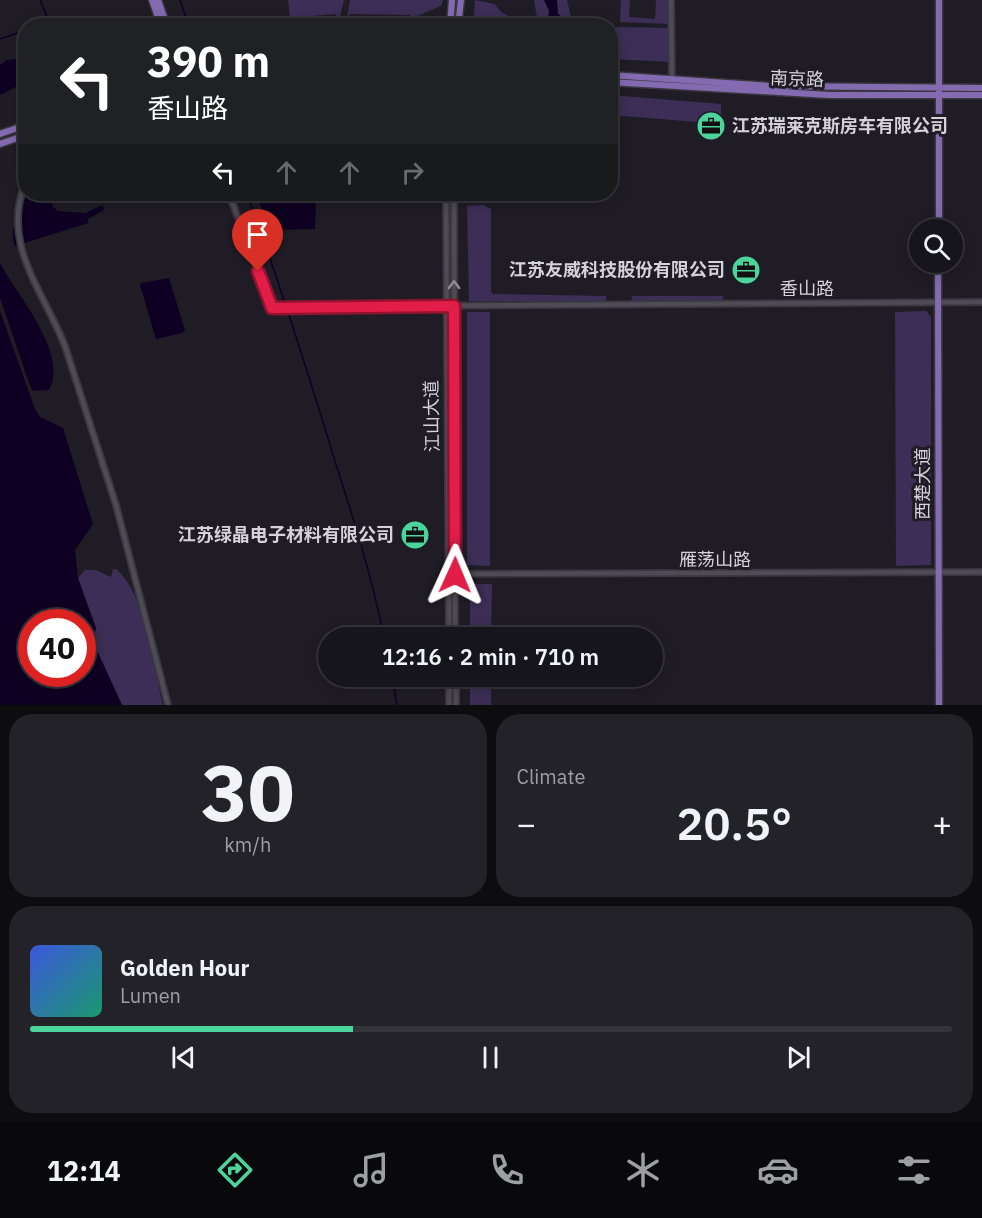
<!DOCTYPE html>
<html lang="en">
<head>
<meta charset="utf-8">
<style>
	:root { --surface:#17151c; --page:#242229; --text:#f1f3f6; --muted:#9e9fa3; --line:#36343b; --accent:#4bd49b }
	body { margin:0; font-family:"IBM Plex Sans","Noto Sans SC",sans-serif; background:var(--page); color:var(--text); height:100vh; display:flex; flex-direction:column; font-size:22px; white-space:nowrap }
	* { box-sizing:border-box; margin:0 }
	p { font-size:20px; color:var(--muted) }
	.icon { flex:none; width:33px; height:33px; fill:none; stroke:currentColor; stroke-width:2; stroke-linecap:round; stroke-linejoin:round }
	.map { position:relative; height:705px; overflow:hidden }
	.drawer { display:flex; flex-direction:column; gap:9px; padding:9px; background:#0d0c0f; flex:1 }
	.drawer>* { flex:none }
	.guide { position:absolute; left:18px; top:18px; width:600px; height:183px; border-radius:24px; box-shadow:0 3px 15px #0003,0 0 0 2px var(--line); background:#202124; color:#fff; overflow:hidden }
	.controls { position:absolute; left:909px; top:219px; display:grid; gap:12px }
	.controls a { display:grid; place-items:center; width:54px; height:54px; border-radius:50%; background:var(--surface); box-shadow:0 3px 15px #0003,0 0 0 2px var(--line); font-size:30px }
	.speed { position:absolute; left:18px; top:609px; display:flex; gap:12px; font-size:30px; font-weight:700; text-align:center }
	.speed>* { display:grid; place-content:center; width:78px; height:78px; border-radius:50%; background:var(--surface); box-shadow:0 3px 15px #0003,0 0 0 2px var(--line); line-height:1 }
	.speed .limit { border:9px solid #d22; background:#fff; color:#111 }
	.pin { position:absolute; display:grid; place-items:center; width:51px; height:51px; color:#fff; margin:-62px -26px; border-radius:50% 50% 50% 0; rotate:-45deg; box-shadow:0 0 6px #0007 }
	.pin .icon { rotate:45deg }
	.me { position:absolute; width:66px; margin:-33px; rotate:1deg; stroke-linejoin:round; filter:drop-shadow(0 0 4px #0008) }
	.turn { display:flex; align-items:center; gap:21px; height:126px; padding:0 30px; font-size:27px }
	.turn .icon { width:78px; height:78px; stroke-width:2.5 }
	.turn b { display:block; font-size:42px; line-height:51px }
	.lanes { display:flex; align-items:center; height:57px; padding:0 30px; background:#0003; justify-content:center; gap:30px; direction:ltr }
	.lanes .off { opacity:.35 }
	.big { font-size:45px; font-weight:600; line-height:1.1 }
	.drawer .card { flex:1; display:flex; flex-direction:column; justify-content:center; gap:9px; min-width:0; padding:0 21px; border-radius:24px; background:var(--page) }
	.drawer .dial { align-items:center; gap:0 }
	.dial b { font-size:78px; line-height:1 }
	.song { display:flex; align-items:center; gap:18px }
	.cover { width:72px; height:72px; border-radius:9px; background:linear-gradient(135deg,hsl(230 70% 55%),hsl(160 70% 35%)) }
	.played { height:6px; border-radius:3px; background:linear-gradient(90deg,var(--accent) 35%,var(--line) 35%) }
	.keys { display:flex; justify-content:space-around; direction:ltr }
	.heat { display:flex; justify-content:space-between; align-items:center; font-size:33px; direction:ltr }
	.drawer .tiles { flex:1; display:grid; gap:9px; grid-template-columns:1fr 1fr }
	.card:last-child { grid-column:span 2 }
	.trip { position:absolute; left:318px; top:627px; width:345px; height:60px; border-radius:30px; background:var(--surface); box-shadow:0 3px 15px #0003,0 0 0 2px var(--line); font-weight:600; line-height:60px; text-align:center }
	.tabs { display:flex; height:96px; justify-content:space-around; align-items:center; background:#09080b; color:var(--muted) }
	.tabs .icon { width:42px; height:42px }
	.tabs .on { color:var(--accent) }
	.tabs b { font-size:27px; color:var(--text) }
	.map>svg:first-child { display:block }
	.green { fill:#3c2e56 }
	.water { fill:#0e0022; fill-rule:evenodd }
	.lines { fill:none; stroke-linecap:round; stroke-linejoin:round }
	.stream { stroke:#0e0022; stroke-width:1.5 }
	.minor-casing { stroke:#3a373f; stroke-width:8 }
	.major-casing { stroke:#3a373f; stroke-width:9 }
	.minor { stroke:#4e4a56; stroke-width:4.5 }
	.major { stroke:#846bb1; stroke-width:6 }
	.oneway { stroke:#928e98 }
	.route-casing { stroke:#92132f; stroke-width:15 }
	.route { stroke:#e11d48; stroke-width:10 }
	.labels { text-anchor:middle; stroke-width:6; stroke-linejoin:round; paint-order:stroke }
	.street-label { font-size:18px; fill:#d5d3da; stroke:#1f1c26 }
	.poi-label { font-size:18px; font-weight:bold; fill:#d5d3da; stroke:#1f1c26; text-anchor:end }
</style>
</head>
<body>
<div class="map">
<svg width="982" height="705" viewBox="0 0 982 705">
	<rect width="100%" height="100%" fill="#1f1c26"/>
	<path class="green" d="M288 0H344L340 17 336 18V14L290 18Z
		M350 0H443L441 6 410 19V15L350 14 347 18Z
		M475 0 495 4 501 12 517 20 518 17 537 18 534 0H567L573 25 473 26Z
		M621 0H630L629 17 655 19 656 0H670V24L620 22Z
		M617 27 670 28V62L611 59 610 32Z
		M610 95 721 104V124L611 115Z
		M483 205 491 209V291L493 294 606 296V301H469L467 206Z
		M631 296H724L722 301H633Z
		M926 311 931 317V565L896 566 895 312Z
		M467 312H490V566L467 565Z
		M113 569H116C146 594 154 667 163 705H122L93 642 78 578 85 570H96L111 577Z
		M470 584H492L491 637H470Z
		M470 677H491V705H470Z"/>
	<path class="water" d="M544 0H557L558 14 561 16 564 25H518L515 22 518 17 541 21 548 18 549 11Z
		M25 58V82L0 95V65L7 60Z
		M28 194H49L53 207 58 211 85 213 103 205 104 210 88 219V223L15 246C8 232 19 206 28 194Z
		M255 194H316L315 229 272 230Z
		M0 263C16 294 69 353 49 390L33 391 30 386 0 298Z
		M169 278 185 330 182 333 156 339 140 285 141 283Z
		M0 311 35 409 40 417 63 428 91 518 93 524 75 550 78 578 96 628 93 642 122 705H0ZM82 622V674H32V622Z"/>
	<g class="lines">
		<path class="stream" d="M180 0 189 26
			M38 26 47 17 40 0
			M0 39 26 30
			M247 194C279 281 307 369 334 458 353 517 372 576 384 638
			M392 676 397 705"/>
		<g class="minor-casing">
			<path id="minor" d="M671 0 672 80
				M26 181C0 243 42 288 65 346L116 505 168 705
				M229 194 272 307 982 302
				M446 194 449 638
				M454 194 455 638
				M449 574 982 572
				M456 676V705
				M449 705V676"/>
		</g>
		<g class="major-casing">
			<path id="major" d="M152 0 161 26
				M158 0 167 26
				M939 0V230
				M450 26 452 0
				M458 26 461 0
				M610 75 771 86 982 88
				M610 82 829 95H982
				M0 134 26 125
				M0 144 26 135
				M938 262 939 705"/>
		</g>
		<use href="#minor" class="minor"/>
		<use href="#major" class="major"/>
	</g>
	<defs><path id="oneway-chevron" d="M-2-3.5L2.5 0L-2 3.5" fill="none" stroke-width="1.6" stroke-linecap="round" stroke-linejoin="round" transform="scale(1.5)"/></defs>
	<use class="oneway" href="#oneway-chevron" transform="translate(454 285) rotate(-90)"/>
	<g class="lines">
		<g class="route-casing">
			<path id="route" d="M258 271 272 308 454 306 455 575"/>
		</g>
		<use href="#route" class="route"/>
	</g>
	<defs>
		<g id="office-disc" transform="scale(1.5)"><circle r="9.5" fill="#4bd49b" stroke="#1f1c26"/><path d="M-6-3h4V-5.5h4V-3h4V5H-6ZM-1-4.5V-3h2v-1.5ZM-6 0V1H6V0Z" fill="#111"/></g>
	</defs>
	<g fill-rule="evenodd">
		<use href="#office-disc" x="711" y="126"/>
		<use href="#office-disc" x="746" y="270"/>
		<use href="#office-disc" x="415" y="535"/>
	</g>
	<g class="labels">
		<g class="street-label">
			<text transform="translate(797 79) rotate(2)" y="6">南京路</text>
			<text x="807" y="295">香山路</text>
			<text transform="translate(432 416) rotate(-91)" y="6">江山大道</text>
			<text transform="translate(923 484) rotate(-90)" y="6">西楚大道</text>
			<text x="715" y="566">雁荡山路</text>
		</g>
		<g class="poi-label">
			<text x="732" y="132" text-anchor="start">江苏瑞莱克斯房车有限公司</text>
			<text x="725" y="276">江苏友威科技股份有限公司</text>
			<text x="394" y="541">江苏绿晶电子材料有限公司</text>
		</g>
	</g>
</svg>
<div class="controls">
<a><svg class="icon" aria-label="search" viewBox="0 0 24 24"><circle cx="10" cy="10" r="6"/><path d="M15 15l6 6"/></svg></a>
</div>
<div class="speed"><div class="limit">40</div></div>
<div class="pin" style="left:258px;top:271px;background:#d93025"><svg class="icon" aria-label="arrive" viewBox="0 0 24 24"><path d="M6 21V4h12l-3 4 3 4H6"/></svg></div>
<svg class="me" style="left:455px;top:575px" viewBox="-20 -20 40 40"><path d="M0-17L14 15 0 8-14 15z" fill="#e11d48" stroke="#fff" stroke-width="4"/></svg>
<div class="trip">12:16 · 2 min · 710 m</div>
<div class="guide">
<div class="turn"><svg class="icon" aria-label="left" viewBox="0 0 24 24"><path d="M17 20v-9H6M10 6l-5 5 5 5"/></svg><div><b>390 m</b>香山路</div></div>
<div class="lanes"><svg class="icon" aria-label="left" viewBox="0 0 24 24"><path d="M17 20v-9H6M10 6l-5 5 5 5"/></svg><svg class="icon off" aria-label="ahead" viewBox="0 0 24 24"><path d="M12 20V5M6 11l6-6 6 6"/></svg><svg class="icon off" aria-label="ahead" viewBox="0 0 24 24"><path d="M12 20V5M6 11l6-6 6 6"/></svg><svg class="icon off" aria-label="right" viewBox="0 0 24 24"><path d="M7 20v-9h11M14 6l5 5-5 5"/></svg></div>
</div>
</div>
<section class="drawer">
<div class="tiles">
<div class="card dial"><b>30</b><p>km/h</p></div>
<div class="card"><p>Climate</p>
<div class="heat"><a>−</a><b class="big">20.5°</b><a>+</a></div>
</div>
<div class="card">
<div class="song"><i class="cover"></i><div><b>Golden Hour</b><p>Lumen</p></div></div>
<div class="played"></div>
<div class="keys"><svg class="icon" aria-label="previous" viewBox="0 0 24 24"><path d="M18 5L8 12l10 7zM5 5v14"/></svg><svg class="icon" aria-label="pause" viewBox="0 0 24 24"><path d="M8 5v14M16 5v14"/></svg><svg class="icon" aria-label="next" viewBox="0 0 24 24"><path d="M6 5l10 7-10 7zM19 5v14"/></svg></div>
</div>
</div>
</section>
<nav class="tabs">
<b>12:14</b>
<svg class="icon on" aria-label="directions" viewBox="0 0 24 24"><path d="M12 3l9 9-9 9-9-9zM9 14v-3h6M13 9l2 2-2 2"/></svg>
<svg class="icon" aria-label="music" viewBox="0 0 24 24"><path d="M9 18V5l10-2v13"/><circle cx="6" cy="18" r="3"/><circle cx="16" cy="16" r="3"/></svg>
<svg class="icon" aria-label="phone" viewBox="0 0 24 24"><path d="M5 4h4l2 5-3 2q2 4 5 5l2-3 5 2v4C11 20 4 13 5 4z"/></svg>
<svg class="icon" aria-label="climate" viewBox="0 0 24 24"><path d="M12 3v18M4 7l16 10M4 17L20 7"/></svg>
<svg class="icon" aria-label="car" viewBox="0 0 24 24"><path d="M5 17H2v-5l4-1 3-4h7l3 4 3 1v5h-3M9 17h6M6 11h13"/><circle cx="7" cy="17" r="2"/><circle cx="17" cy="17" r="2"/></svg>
<svg class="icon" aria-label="filters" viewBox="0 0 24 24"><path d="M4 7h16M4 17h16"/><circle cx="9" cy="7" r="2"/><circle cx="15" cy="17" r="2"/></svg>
</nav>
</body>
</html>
